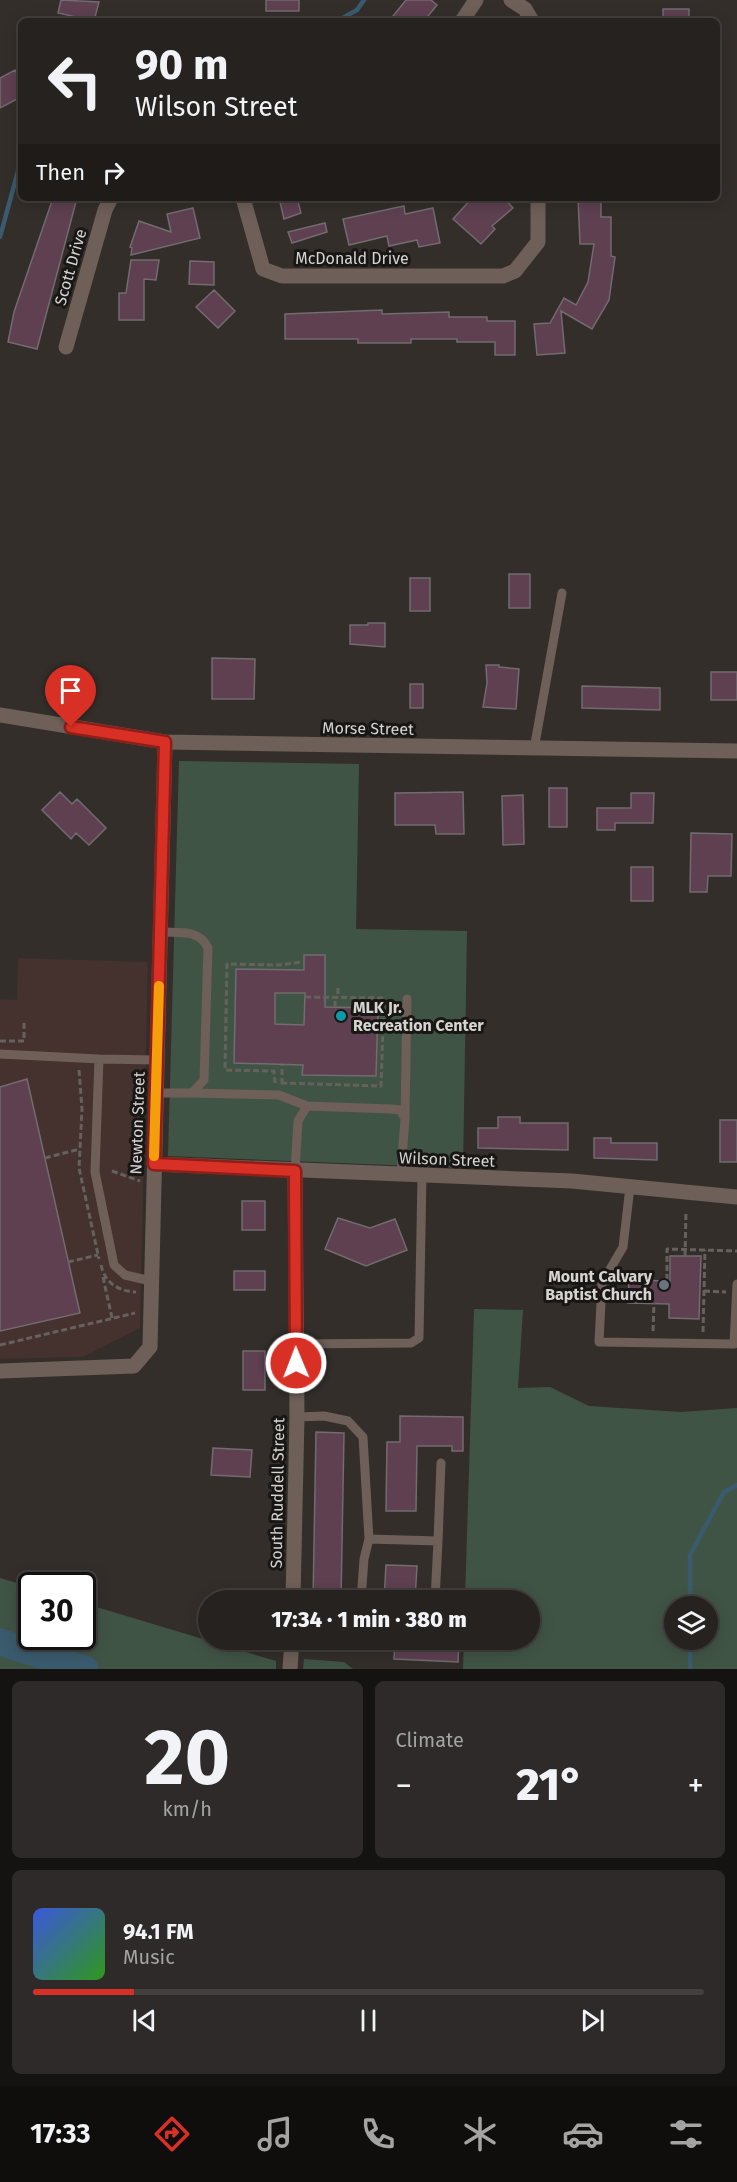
<!DOCTYPE html>
<html lang="en">
<head>
<meta charset="utf-8">
<style>
	:root { --surface:#262220; --page:#2e2a29; --text:#f1f3f6; --muted:#a4a4a5; --line:#423f3e; --accent:#d93025 }
	body { margin:0; font-family:"Fira Sans",sans-serif; background:var(--page); color:var(--text); height:100vh; display:flex; flex-direction:column; font-size:22px; white-space:nowrap }
	* { box-sizing:border-box; margin:0 }
	p { font-size:20px; color:var(--muted) }
	.icon { flex:none; width:33px; height:33px; fill:none; stroke:currentColor; stroke-width:2; stroke-linecap:round; stroke-linejoin:round }
	.map { position:relative; height:1669px; overflow:hidden }
	.drawer { display:flex; flex-direction:column; gap:12px; padding:12px; background:#151312; flex:1 }
	.drawer>* { flex:none }
	.guide { position:absolute; left:18px; top:18px; width:702px; height:183px; border-radius:9px; box-shadow:0 3px 15px #0003,0 0 0 2px var(--line); background:#262220; color:var(--text); overflow:hidden }
	.buttons { position:absolute; left:664px; top:1596px; display:grid; gap:12px }
	.buttons a { display:grid; place-items:center; width:54px; height:54px; border-radius:50%; background:var(--surface); box-shadow:0 3px 15px #0003,0 0 0 2px var(--line); font-size:30px }
	.speed { position:absolute; left:18px; top:1572px; display:flex; gap:12px; font-size:30px; font-weight:700; text-align:center }
	.speed>* { display:grid; place-content:center; width:78px; height:78px; border-radius:50%; background:var(--surface); box-shadow:0 3px 15px #0003,0 0 0 2px var(--line); line-height:1 }
	.speed .limit { border:3px solid #111; border-radius:9px; background:#fff; color:#111 }
	.pin { position:absolute; display:grid; place-items:center; width:51px; height:51px; color:#fff; margin:-62px -26px; border-radius:50% 50% 50% 0; rotate:-45deg; box-shadow:0 0 6px #0007 }
	.pin .icon { rotate:45deg }
	.me { position:absolute; width:66px; margin:-33px; rotate:359deg; stroke-linejoin:round; filter:drop-shadow(0 0 4px #0008) }
	.turn { display:flex; align-items:center; gap:21px; height:126px; padding:0 18px; font-size:27px }
	.turn .icon { width:78px; height:78px; stroke-width:2.5 }
	.turn b { display:block; font-size:42px; line-height:51px }
	.then { display:flex; align-items:center; height:57px; padding:0 18px; background:#0003; gap:12px; font-size:22px }
	.big { font-size:45px; font-weight:800; line-height:1.1 }
	.drawer .card { flex:1; display:flex; flex-direction:column; justify-content:center; gap:9px; min-width:0; padding:0 21px; border-radius:9px; background:var(--page) }
	.drawer .dial { align-items:center; gap:0 }
	.dial b { font-size:78px; line-height:1 }
	.song { display:flex; align-items:center; gap:18px }
	.cover { width:72px; height:72px; border-radius:9px; background:linear-gradient(135deg,hsl(230 70% 55%),hsl(110 70% 35%)) }
	.played { height:6px; border-radius:3px; background:linear-gradient(90deg,var(--accent) 15%,var(--line) 15%) }
	.keys { display:flex; justify-content:space-around; direction:ltr }
	.heat { display:flex; justify-content:space-between; align-items:center; font-size:33px; direction:ltr }
	.drawer .tiles { flex:1; display:grid; gap:12px; grid-template-columns:1fr 1fr }
	.card:last-child { grid-column:span 2 }
	.trip { position:absolute; left:198px; top:1590px; width:342px; height:60px; border-radius:30px; background:var(--surface); box-shadow:0 3px 15px #0003,0 0 0 2px var(--line); font-weight:800; line-height:60px; text-align:center }
	.tab-bar { display:flex; height:96px; justify-content:space-around; align-items:center; background:#0f0e0d; color:var(--muted) }
	.tab-bar .icon { width:42px; height:42px }
	.tab-bar .on { color:var(--accent) }
	.tab-bar b { font-size:27px; color:var(--text) }
	.map>svg:first-child { display:block }
	.education { fill:#45312e }
	.green { fill:#405446; fill-rule:evenodd }
	.lines { fill:none; stroke-linecap:round; stroke-linejoin:round }
	.stream { stroke:#3a5b6e; stroke-width:4.5 }
	.river { stroke:#3a5b6e; stroke-width:27 }
	.building { fill:#5e4051; stroke:#726b6f; stroke-width:1.5; fill-rule:evenodd }
	.path { stroke:#65615d; stroke-width:3; stroke-dasharray:6 3; stroke-linecap:butt }
	.service { stroke:#6e5f58; stroke-width:9 }
	.minor { stroke:#6e5f58; stroke-width:15 }
	.tertiary { stroke:#6e5f58; stroke-width:15 }
	.route-casing { stroke:#8d1f18; stroke-width:15 }
	.route { stroke:#d93025; stroke-width:10 }
	.slow { stroke:#f59e0b; stroke-width:10 }
	.culture-dot { fill:#0f9aa8; stroke:#191715; stroke-width:2 }
	.worship-dot { fill:#6b7280; stroke:#191715; stroke-width:2 }
	.labels { text-anchor:middle; stroke-width:6; stroke-linejoin:round; paint-order:stroke }
	.street-label { font-size:16px; fill:#d6d3d0; stroke:#191715 }
	.poi-label { font-size:16px; font-weight:bold; fill:#d6d3d0; stroke:#191715; text-anchor:start }
</style>
</head>
<body>
<div class="map">
<svg width="737" height="1669" viewBox="0 0 737 1669">
	<rect width="100%" height="100%" fill="#332e2a"/>
	<path class="education" d="M18 958 148 962 140 1328 83 1357 0 1359V999L17 1000Z"/>
	<path class="green" d="M179 761 359 764 356 929 467 931 463 1168 168 1156Z
		M474 1309 523 1310 518 1388 550 1387 589 1406 681 1412 737 1408V1669H463L464 1640H530V1600H465ZM708 1606V1640H675V1606Z
		M0 1578 31 1587 32 1636H82L83 1603 276 1661V1669H0Z
		M304 1659 344 1662 353 1669H303Z"/>
	<g class="lines">
		<path class="stream" d="M337 21 357 10 364 0
			M0 237 21 160
			M690 1606V1555L724 1492 737 1485
			M690 1640V1669"/>
		<path class="river" d="M0 1642 85 1669"/>
	</g>
	<path class="building" d="M61 0 99 2 94 21 58 13Z
		M266 0H299V11H266Z
		M406 0H431L437 5 424 21H389Z
		M663 9H689V21H663Z
		M15 70 21 80V97L0 108V78Z
		M53 198H77L37 349 8 342 14 312Z
		M279 198H297L301 213 284 219Z
		M472 198H504L513 208 492 226 495 229 481 244 453 219Z
		M578 198H601V217H611V256L615 257 609 300 592 329 561 311 565 353 537 355 534 324 550 323 564 298 576 305 588 282 594 244H580Z
		M404 206 405 214 433 208 440 243 419 247 417 240 389 246 387 236 349 245 343 219Z
		M193 208 200 238 131 255 132 248 130 247 139 221 171 232 167 214Z
		M325 223 327 232 292 243 288 232Z
		M131 260H159L156 280 144 279V320H119V293H126Z
		M190 261 214 262V285L189 284Z
		M214 290 235 311 218 328 196 307Z
		M382 310V314L449 312V317H487V321H515V355H495V342H457V339H411V343H358V339H285V314Z
		M509 574H530V608H509Z
		M410 578H430V611H410Z
		M368 623H385V647L350 644V625H368Z
		M212 658 255 659 254 699H212Z
		M486 665H499V667L519 669 516 709 483 707 487 683Z
		M711 672H737V700H711Z
		M410 684H423V708H410Z
		M582 686 660 688V710L582 708Z
		M549 788H567V827H549Z
		M60 792 72 804 77 799 106 828 89 845 76 833 71 839 42 810Z
		M463 792 464 834H436L435 825H395V793Z
		M631 793H654L653 823H615V830H597V808H631Z
		M523 795 524 844 503 845 502 796Z
		M691 833 732 834 731 876H708L707 892H690Z
		M631 867H653V901H631Z
		M304 955H325V1007L378 1008 376 1076 302 1075 303 1065 234 1063 236 969 304 970ZM275 993H305L304 1025 275 1024Z
		M27 1079 80 1313 0 1331V1087Z
		M498 1117H520V1123H568V1150L478 1148V1128H498Z
		M720 1120H737V1162H720Z
		M594 1138H611V1143H657V1160L594 1158Z
		M242 1201H265V1230H242Z
		M338 1218 370 1228 395 1219 407 1250 366 1266 325 1249Z
		M670 1256H701L699 1319 669 1318V1304L628 1303 629 1280 670 1281Z
		M234 1271H265V1290H234Z
		M243 1351H265V1390H243Z
		M400 1416 463 1417V1451H452V1446H417L416 1511H386L387 1442H400Z
		M316 1432 344 1433 341 1600H313Z
		M213 1448 252 1450 250 1477 211 1475Z
		M386 1565 417 1566 415 1600H384Z
		M395 1640H459L458 1662 394 1659Z"/>
	<g class="lines">
		<path class="path" d="M338 988V997
			M335 1007V997
			M0 1041H24V1020
			M79 1070 82 1109 79 1168 99 1259
			M275 1083 274 1071 225 1070 227 964 279 965 301 962
			M281 1083 381 1086 384 998 306 997
			M282 1084V1065
			M45 1158 80 1149
			M112 1171 140 1181
			M685 1256 686 1211
			M68 1262 98 1255
			M101 1265C105 1283 118 1291 136 1292
			M103 1277 112 1318
			M667 1280V1249L737 1251
			M612 1289 629 1290
			M704 1291 726 1292
			M653 1331 654 1303
			M703 1332 705 1250
			M0 1345 135 1313"/>
		<path class="service" d="M534 749 562 593
			M0 1054 99 1059
			M156 1093H192L204 1080 208 948C199 929 180 933 161 932
			M192 1093 279 1095 307 1106
			M405 1118 407 999
			M295 1171 298 1121 307 1106 391 1109 400 1110 405 1118 401 1175
			M630 1187 623 1247 602 1283 599 1342 734 1344 737 1284
			M151 1281 125 1275 114 1265 95 1172 99 1059 157 1060
			M296 1344 411 1343 419 1338 422 1176
			M297 1417 324 1416 348 1421 363 1437 369 1539 438 1541 441 1463
			M361 1600 364 1559 369 1539
			M435 1600 438 1541"/>
		<path class="minor" d="M511 0 525 9 532 21
			M462 21 476 0
			M243 198 263 269 282 276H503L515 271 538 242V198
			M66 347 105 210 111 198
			M154 1164 572 1181 737 1197
			M0 1371 134 1366 150 1347 165 742
			M293 1600 297 1417 295 1171
			M290 1669 292 1640"/>
		<path class="tertiary" d="M0 715 165 742 737 751"/>
	</g>
	<g class="lines">
		<g class="route-casing">
			<path id="route" d="M71 727 165 742 154 1164 295 1171 296 1363"/>
		</g>
		<use href="#route" class="route"/>
		<path class="slow" d="M154 1156 159 986"/>
	</g>
	<circle class="culture-dot" cx="341" cy="1016" r="6"/>
	<circle class="worship-dot" cx="664" cy="1285" r="6"/>
	<g class="labels">
		<g class="street-label">
			<text x="352" y="264">McDonald Drive</text>
			<text transform="translate(70 267) rotate(-74)" y="6">Scott Drive</text>
			<text transform="translate(368 728) rotate(1)" y="6">Morse Street</text>
			<text transform="translate(137 1123) rotate(-88)" y="6">Newton Street</text>
			<text transform="translate(447 1159) rotate(2)" y="6">Wilson Street</text>
			<text transform="translate(277 1493) rotate(-89)" y="6">South Ruddell Street</text>
		</g>
		<g class="poi-label">
			<text x="353" y="1013">MLK Jr.<tspan x="353" dy="18">Recreation Center</tspan></text>
			<text x="652" y="1282" text-anchor="end">Mount Calvary<tspan x="652" dy="18">Baptist Church</tspan></text>
		</g>
	</g>
</svg>
<div class="buttons">
<a><svg class="icon" aria-label="layers" viewBox="0 0 24 24"><path d="M12 4l9 5-9 5-9-5zM3 14l9 5 9-5"/></svg></a>
</div>
<div class="speed"><div class="limit">30</div></div>
<div class="pin" style="left:71px;top:727px;background:#d93025"><svg class="icon" aria-label="arrive" viewBox="0 0 24 24"><path d="M6 21V4h12l-3 4 3 4H6"/></svg></div>
<svg class="me" style="left:296px;top:1363px" viewBox="-20 -20 40 40"><circle r="17" fill="#d93025" stroke="#fff" stroke-width="3"/><path d="M0-11L8 9 0 5-8 9z" fill="#fff"/></svg>
<div class="trip">17:34 · 1 min · 380 m</div>
<div class="guide">
<div class="turn"><svg class="icon" aria-label="left" viewBox="0 0 24 24"><path d="M17 20v-9H6M10 6l-5 5 5 5"/></svg><div><b>90 m</b>Wilson Street</div></div>
<div class="then">Then<svg class="icon" aria-label="right" viewBox="0 0 24 24"><path d="M7 20v-9h11M14 6l5 5-5 5"/></svg></div>
</div>
</div>
<section class="drawer">
<div class="tiles">
<div class="card dial"><b>20</b><p>km/h</p></div>
<div class="card"><p>Climate</p>
<div class="heat"><a>−</a><b class="big">21°</b><a>+</a></div>
</div>
<div class="card">
<div class="song"><i class="cover"></i><div><b>94.1 FM</b><p>Music</p></div></div>
<div class="played"></div>
<div class="keys"><svg class="icon" aria-label="previous" viewBox="0 0 24 24"><path d="M18 5L8 12l10 7zM5 5v14"/></svg><svg class="icon" aria-label="pause" viewBox="0 0 24 24"><path d="M8 5v14M16 5v14"/></svg><svg class="icon" aria-label="next" viewBox="0 0 24 24"><path d="M6 5l10 7-10 7zM19 5v14"/></svg></div>
</div>
</div>
</section>
<nav class="tab-bar">
<b>17:33</b>
<svg class="icon on" aria-label="directions" viewBox="0 0 24 24"><path d="M12 3l9 9-9 9-9-9zM9 14v-3h6M13 9l2 2-2 2"/></svg>
<svg class="icon" aria-label="music" viewBox="0 0 24 24"><path d="M9 18V5l10-2v13"/><circle cx="6" cy="18" r="3"/><circle cx="16" cy="16" r="3"/></svg>
<svg class="icon" aria-label="phone" viewBox="0 0 24 24"><path d="M5 4h4l2 5-3 2q2 4 5 5l2-3 5 2v4C11 20 4 13 5 4z"/></svg>
<svg class="icon" aria-label="climate" viewBox="0 0 24 24"><path d="M12 3v18M4 7l16 10M4 17L20 7"/></svg>
<svg class="icon" aria-label="car" viewBox="0 0 24 24"><path d="M5 17H2v-5l4-1 3-4h7l3 4 3 1v5h-3M9 17h6M6 11h13"/><circle cx="7" cy="17" r="2"/><circle cx="17" cy="17" r="2"/></svg>
<svg class="icon" aria-label="filters" viewBox="0 0 24 24"><path d="M4 7h16M4 17h16"/><circle cx="9" cy="7" r="2"/><circle cx="15" cy="17" r="2"/></svg>
</nav>
</body>
</html>
